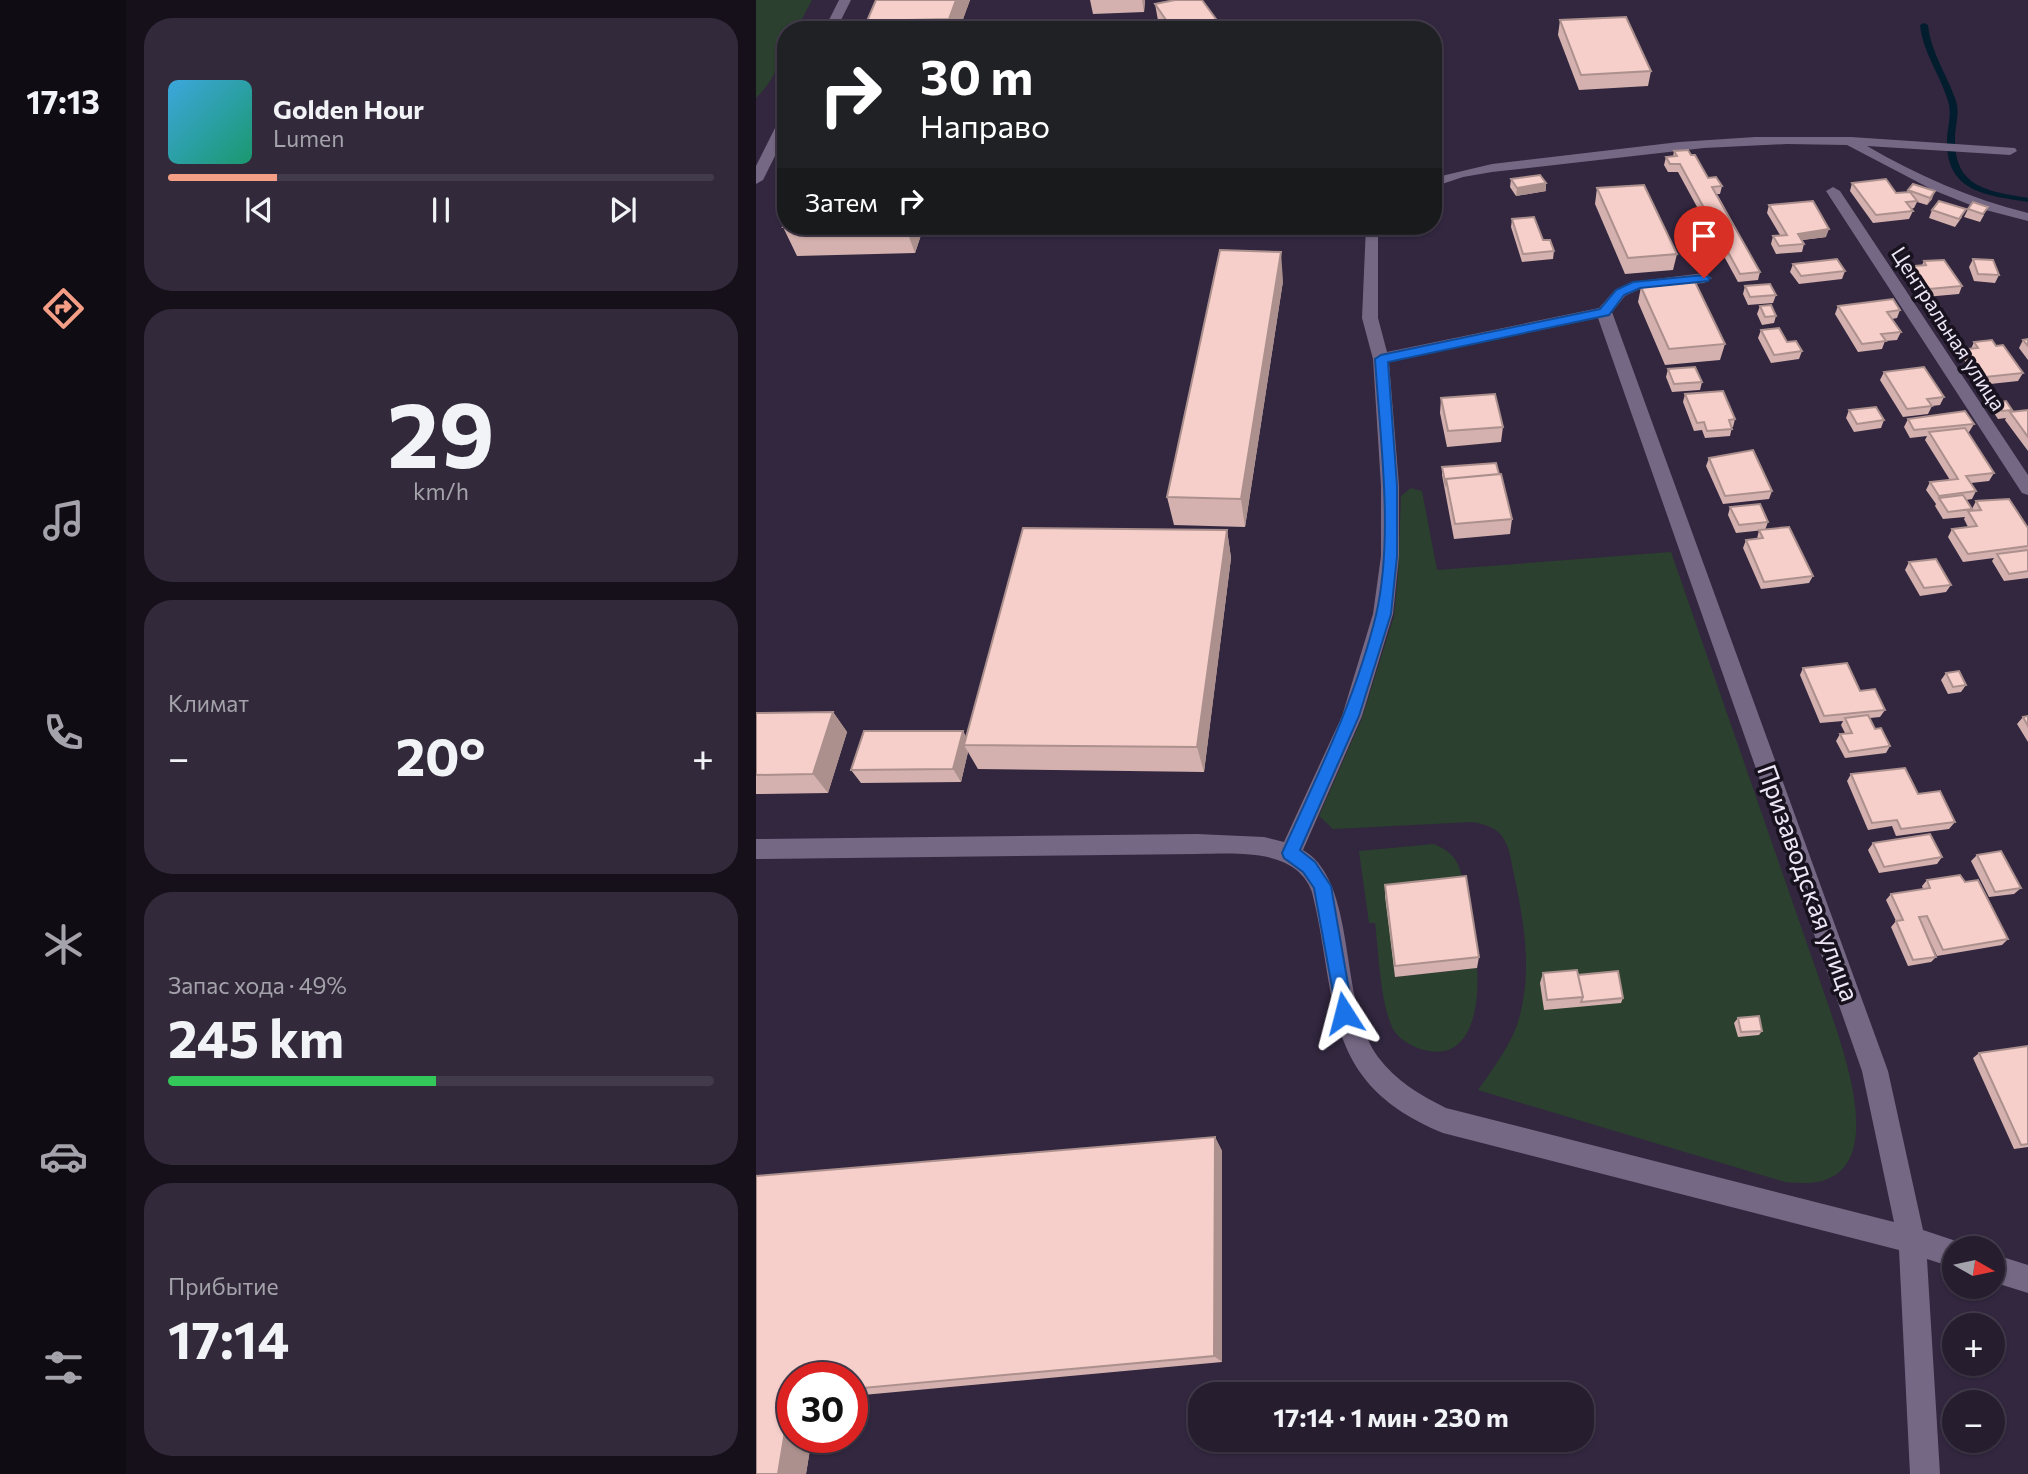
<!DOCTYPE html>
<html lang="ru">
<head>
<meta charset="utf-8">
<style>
	:root { --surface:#261d2f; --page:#322a3b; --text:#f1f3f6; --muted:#a4a2aa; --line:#423b4b; --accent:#f49e86 }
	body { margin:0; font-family:Commissioner,sans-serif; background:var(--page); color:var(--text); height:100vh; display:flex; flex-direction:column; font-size:26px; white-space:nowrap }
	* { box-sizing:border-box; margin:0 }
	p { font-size:23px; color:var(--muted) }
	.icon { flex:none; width:38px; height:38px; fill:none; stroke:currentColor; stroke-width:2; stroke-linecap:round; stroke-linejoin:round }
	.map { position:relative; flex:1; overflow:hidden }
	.sheet { display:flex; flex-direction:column; gap:18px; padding:18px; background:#15101a; width:630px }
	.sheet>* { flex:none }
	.banner { position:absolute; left:21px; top:21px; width:665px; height:214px; border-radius:28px; box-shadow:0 2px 5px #0004,0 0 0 2px var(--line); background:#202124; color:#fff; overflow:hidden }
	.needle { width:46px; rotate:99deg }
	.fabs { position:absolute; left:1186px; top:1236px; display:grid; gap:14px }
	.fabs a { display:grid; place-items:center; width:63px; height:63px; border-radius:50%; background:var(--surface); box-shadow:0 2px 5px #0004,0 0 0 2px var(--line); font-size:35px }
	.speed { position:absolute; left:21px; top:1362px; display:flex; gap:14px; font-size:35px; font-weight:700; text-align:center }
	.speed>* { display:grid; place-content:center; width:91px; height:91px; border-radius:50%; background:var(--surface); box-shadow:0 2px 5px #0004,0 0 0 2px var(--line); line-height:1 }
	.speed .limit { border:10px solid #d22; background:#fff; color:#111 }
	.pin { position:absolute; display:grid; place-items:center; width:60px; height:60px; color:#fff; margin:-72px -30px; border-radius:50% 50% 50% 0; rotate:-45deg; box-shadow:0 0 7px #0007 }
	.pin .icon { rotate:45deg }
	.me { position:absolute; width:77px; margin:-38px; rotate:351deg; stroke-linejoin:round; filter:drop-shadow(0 0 5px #0008) }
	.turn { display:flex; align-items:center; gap:24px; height:147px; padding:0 28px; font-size:32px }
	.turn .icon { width:91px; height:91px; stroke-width:2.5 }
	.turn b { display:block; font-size:49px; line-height:60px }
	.then { display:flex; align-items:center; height:66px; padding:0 28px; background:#0003; gap:14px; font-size:26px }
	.big { font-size:52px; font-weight:700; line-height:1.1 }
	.sheet .tile { flex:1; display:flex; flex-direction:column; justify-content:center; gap:10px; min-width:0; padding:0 24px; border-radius:28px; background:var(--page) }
	.sheet .dial { align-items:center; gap:0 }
	.dial b { font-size:91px; line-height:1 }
	.song { display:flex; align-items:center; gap:21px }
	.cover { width:84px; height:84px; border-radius:10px; background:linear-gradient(135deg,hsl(200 70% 55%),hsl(160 70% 35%)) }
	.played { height:7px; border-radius:4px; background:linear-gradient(90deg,var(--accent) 20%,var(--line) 20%) }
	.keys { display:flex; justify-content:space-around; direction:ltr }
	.heat { display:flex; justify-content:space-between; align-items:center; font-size:38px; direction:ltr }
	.charge { height:10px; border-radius:5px; background:linear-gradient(90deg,#34c759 49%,var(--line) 0) }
	.trip { position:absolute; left:432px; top:1382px; width:406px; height:70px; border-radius:28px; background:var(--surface); box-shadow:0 2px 5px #0004,0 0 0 2px var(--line); font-weight:700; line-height:70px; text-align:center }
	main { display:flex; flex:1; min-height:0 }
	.dock { display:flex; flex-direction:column; width:126px; justify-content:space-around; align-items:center; background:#0f0c13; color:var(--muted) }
	.dock .icon { width:49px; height:49px }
	.dock .current { color:var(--accent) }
	.dock b { font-size:32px; color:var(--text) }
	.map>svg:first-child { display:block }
	.green { fill:#2b402e }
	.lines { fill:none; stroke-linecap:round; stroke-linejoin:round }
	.stream { fill:#021d2e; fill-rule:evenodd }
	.minor { fill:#756884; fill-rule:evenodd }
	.wall { fill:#d4b1ae }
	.shaded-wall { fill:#ac908d }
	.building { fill:#f6ceca; stroke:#ac908d; stroke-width:2 }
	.route { fill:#1a73e8; stroke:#114b97; stroke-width:2 }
	.labels { text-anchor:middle; stroke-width:7; stroke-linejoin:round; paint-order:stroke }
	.far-street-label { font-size:21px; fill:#ece5f5; stroke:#17121d }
	.street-label { font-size:26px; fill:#ece5f5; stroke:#17121d }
</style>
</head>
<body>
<main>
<nav class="dock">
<b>17:13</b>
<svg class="icon current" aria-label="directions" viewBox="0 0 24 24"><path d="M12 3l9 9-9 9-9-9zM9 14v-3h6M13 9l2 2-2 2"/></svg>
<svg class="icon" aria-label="music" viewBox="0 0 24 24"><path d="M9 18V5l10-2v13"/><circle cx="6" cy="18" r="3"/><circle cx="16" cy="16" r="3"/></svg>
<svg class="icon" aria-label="phone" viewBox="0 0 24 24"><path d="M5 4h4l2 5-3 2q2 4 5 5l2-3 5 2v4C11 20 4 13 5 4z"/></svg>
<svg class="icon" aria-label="climate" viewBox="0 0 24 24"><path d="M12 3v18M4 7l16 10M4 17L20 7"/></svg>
<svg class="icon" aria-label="car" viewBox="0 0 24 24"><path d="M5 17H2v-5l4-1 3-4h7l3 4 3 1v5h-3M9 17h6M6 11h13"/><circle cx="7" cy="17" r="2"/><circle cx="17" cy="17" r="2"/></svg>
<svg class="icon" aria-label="filters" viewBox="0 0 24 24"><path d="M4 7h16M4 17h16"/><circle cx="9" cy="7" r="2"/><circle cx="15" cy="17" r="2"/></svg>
</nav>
<section class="sheet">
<div class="tile">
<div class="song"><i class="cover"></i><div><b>Golden Hour</b><p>Lumen</p></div></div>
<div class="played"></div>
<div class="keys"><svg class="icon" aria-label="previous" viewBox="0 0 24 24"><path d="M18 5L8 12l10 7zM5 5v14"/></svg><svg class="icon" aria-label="pause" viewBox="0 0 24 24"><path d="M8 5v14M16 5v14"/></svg><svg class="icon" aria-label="next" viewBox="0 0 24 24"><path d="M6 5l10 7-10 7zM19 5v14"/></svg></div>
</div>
<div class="tile dial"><b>29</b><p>km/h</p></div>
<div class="tile"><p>Климат</p>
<div class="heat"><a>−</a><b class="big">20°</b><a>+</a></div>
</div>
<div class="tile"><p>Запас хода · 49%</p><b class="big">245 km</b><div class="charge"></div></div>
<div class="tile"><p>Прибытие</p><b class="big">17:14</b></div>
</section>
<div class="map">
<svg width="1272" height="1474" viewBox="0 0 1272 1474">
	<rect width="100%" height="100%" fill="#32273f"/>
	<path class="green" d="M0 0H56L40 30H30C30 54 18 81 0 98Z
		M655 488 666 491 681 570 915 552 1074 1010C1087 1050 1130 1164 1066 1181 1054 1184 1041 1183 1029 1182L722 1090C738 1067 757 1043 764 1015 776 968 768 922 758 875 755 861 754 846 745 835 738 826 726 824 716 822L577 829 563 816 606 718 638 616 642 575 645 496Z
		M678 844C701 854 704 865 708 888L639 977 721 968C724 1004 716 1068 662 1048 653 1045 642 1038 637 1029 624 1002 623 954 619 923H613L603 851Z"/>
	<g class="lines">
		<path class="stream" d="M1168 23 1172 25C1175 53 1191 74 1200 101 1204 113 1199 126 1199 138 1198 188 1232 191 1272 198V202C1229 195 1189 192 1191 138 1192 126 1196 113 1192 101 1184 74 1167 53 1164 25Z"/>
		<path class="minor" d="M83 0H95L80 30H68Z
			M30 116V134L7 180 0 184V166L23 120Z
			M999 137H1095L1259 148 1261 151 1254 155 1111 146C1161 175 1215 199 1272 213V221L1222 208 1177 190 1091 145 1031 144 948 148 736 172 707 177 677 187V178L736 164 923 142Z
			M1077 187 1084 191 1272 475V495L1266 493 1070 191Z
			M610 226H625L622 230V318L631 352 843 308 859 290 876 282 948 273 956 278 948 283 884 289 869 296 856 312 1132 1071 1167 1230 1209 1244 1210 1248H1199V1268L1171 1259 1184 1474H1154L1143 1250 687 1133C563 1082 583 1001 556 892 540 847 478 854 441 854L0 859V839L441 834 508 837 528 842 586 716 617 614 625 556V486L617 359 606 318ZM842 318 1106 1071 1138 1222 690 1108C664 1095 640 1081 622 1057 581 1001 603 883 547 850L606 716 637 614 643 556V486L633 362Z
			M1237 1254 1272 1265V1293L1237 1282Z"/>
	</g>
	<path class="wall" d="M120 0H214L203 30H114L111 21Z
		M334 0H389L388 12 337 14Z
		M399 4 468 30H406L403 26Z
		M804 20 895 71 892 86 823 90 802 35Z
		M918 151 935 155 952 178 966 186 964 194H961L1004 272 1002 280 982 282 922 172H912L908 165 910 157H917Z
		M755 179 790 183V191L760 196 754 187Z
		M1096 183 1140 193 1151 192 1157 184 1176 199 1171 205 1161 202 1158 208 1155 209 1157 211 1153 219 1117 223 1094 191Z
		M841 188 921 254 917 270 869 274 839 204Z
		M1013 205 1070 237 1046 240 1048 244 1046 252 1020 254 1015 244 1017 236 1024 235 1011 213Z
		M1212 209 1228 215 1224 222 1208 217Z
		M1176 210 1206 217 1199 227 1173 218Z
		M756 219 798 251 797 259 766 262 755 227Z
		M30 226H168L159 253 41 256 27 227Z
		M219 226H396L221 233Z
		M1217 259 1243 275 1239 283 1218 281 1213 267Z
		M1168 261 1206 286 1203 294 1169 297 1154 274 1157 266 1166 265Z
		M1037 264 1089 271 1086 279 1043 284 1034 272Z
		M527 281 489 527 418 525 411 497Z
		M989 286 1020 295 1017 303 992 305 987 294Z
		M885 287 969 344 964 360 909 365 882 302Z
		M1004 306 1020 316 1018 323 1006 325 1001 314Z
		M1082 306 1144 310 1141 318 1136 319 1145 332 1141 340 1129 341 1126 349 1102 352 1079 314Z
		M1005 330 1046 351 1043 359 1015 363 1002 338Z
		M1272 339V360L1263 348 1267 340Z
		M1218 342 1240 346 1267 373 1262 381 1225 385 1206 357 1210 349H1215Z
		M912 369 946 382 944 390 916 392 910 377Z
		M1128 372 1188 397 1184 405 1176 406 1172 414 1147 417 1124 380Z
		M929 394 979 419 977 427H976L974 436 949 438 946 430 938 431 927 402Z
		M685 398 747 427 745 442 691 447 684 413Z
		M1241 403 1256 410 1255 412 1272 410V451L1249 420 1250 418 1242 419 1236 410Z
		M1093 410 1128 420 1125 428 1098 432 1090 418Z
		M1152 419 1218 424 1213 432H1211L1238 473 1233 481 1215 483 1220 491 1216 499 1210 500 1216 509 1214 511H1217L1216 509 1220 501 1272 528V578L1248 581 1236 561 1238 558 1207 562 1192 537 1196 529 1212 527 1208 519 1209 517 1187 519 1179 506 1180 504 1170 490 1174 482 1194 480 1169 440 1171 436 1154 438 1148 427Z
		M953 458 1016 491 1013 499 967 504 950 466Z
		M686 467 756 519 754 534 698 539 686 475Z
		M974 507 1012 522 1009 530 1057 576 1053 583 1005 589 987 548 990 540 1001 539 1003 530H1008L980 533 972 515Z
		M471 530 475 558 448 772 222 769 212 752 205 782 105 783 95 770 207 731 210 737Z
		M1153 562 1195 585 1190 592 1164 596 1149 570Z
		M1047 668 1104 691 1129 710 1124 717 1114 718 1119 729 1134 746 1130 753 1089 758 1080 741 1084 734 1089 733 1085 725 1087 721 1064 723 1044 675Z
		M1190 673 1210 685 1205 692 1192 694 1185 680Z
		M77 712 91 732 72 793 0 794V713Z
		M1272 716V742L1261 724 1267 717Z
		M1095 774 1162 794 1199 822 1193 829 1140 836 1136 826 1112 830 1091 781Z
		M1117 843 1186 857 1181 864 1123 873 1112 850Z
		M1221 855 1265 888 1258 894 1233 897 1215 861Z
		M1171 880 1209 882 1252 939 1246 945 1181 956 1165 922 1180 957 1175 962 1152 966 1135 927 1140 921 1130 900 1135 894 1167 889 1166 886Z
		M629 885 723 957 721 968 639 977 629 896Z
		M787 973 822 975 867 998 865 1003 788 1010 784 983Z
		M982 1018 1006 1031 1003 1035 982 1037 978 1023Z
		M1272 1046V1147L1258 1149 1217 1058 1223 1053Z
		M459 1137 466 1151V1362L96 1396V1377H37V1437H56L50 1474H0V1176Z"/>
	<path class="shaded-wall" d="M200 0H214L203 30H196L193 19Z
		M386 0H389L388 12Z
		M790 183V191L760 196 761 188Z
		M1179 191 1176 199 1171 205 1174 198Z
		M149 226H168L159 253Z
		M1073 229 1070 237 1039 241 1042 234Z
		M525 252 527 281 489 527 485 499Z
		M471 530 475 558 448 772 441 747Z
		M77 712 91 732 72 793 57 774Z
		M207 731 214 744 208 745 212 752 205 782 197 769Z
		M459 1137 466 1151V1362L458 1356Z
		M35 1395H37V1437H56L50 1474H22Z"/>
	<path class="building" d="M120 0H200L193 19 111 21Z
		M419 0H446L468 30H417L399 4Z
		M870 17 895 71 825 75 804 20Z
		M932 150 935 155H939L952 178 960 177 966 186 956 187 1004 272 984 274 924 164H914L910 157 921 156 918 151Z
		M784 175 790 183 761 188 755 179Z
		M1130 179 1140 193 1154 192 1161 201 1150 202 1157 211 1120 215 1096 183Z
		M1157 184 1179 191 1174 198 1152 190Z
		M888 185 921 254 872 258 841 188Z
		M1057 201 1073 229 1042 234 1048 244 1023 246 1017 236 1031 235 1013 205Z
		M1183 201 1210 209 1203 219 1176 210Z
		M1217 202 1232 207 1227 214 1212 209Z
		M778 217 787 240H794L798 251 767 254 756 219Z
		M30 222V226H82L27 227Z
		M464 250 525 252 485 499 411 497Z
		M1081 259 1089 271 1045 276 1037 264Z
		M1217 259 1237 260 1243 275 1222 274Z
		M1188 260 1206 286 1173 289 1157 266 1170 265 1168 261Z
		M939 282 969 344 913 349 885 287Z
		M1014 284 1020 295 994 297 989 286Z
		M1137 299 1144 310 1131 312 1145 332 1125 334 1130 341 1106 344 1082 306Z
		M1015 305 1020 316 1009 317 1004 306Z
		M1023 328 1031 342 1040 341 1046 351 1018 355 1005 330Z
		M1272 339V346L1267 340Z
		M1236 340 1240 346 1247 345 1267 373 1229 377 1210 349 1222 348 1218 342Z
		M939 367 946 382 918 384 912 369Z
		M1168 367 1188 397 1171 399 1176 406 1151 409 1128 372Z
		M967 391 979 419 973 420 976 429 951 431 948 422 941 423 929 394Z
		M739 394 747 427 692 431 685 398Z
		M1250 401 1256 410 1246 411 1241 403Z
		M1120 407 1128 420 1101 424 1093 410Z
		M1272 410V437L1254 412Z
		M1209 411 1218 424 1158 430 1152 419Z
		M1209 428 1238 473 1210 476 1220 491 1183 496 1174 482 1202 479 1173 432Z
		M997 450 1016 491 969 496 953 458Z
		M740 463 743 474 690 479V486L686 467Z
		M745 474 756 519 699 524 690 479Z
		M1207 495 1216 509 1192 512 1183 498Z
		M1253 499 1272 528V546L1212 554 1196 529 1221 526 1212 511 1225 510 1220 501Z
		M1004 504 1012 522 983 525 974 507Z
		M1033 527 1057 576 1008 582 990 540 1007 538 1003 530Z
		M267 528 471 530 441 747 208 745Z
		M1272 550V571L1253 574 1241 554Z
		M1180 559 1195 585 1168 588 1153 562Z
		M1091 663 1104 691 1119 689 1129 710 1068 716 1047 668Z
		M1203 671 1210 685 1197 687 1190 673Z
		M77 712 57 774 0 775V713Z
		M1112 715 1119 729 1125 728 1134 746 1093 752 1084 734 1096 733 1089 718Z
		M1272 716V726L1267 717Z
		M108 731H207L197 769 95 770Z
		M1149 768 1162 794 1184 791 1199 822 1145 829 1141 820 1116 823 1095 774Z
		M1174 834 1186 857 1128 867 1117 843Z
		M1245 851 1265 888 1239 892 1221 855Z
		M1204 875 1209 882 1222 880 1252 939 1187 950 1171 916 1163 917 1180 957 1157 960 1140 921 1147 920 1135 894 1174 888 1171 880Z
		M710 876 723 957 639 966 629 885Z
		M821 970 827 997 791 1000 787 973Z
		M862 971 867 998 825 1002 827 997 822 975Z
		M1003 1016 1006 1031 985 1032 982 1018Z
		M1272 1046V1144L1265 1145 1223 1053Z
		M459 1137 458 1356 96 1389V1377H37V1395H35L22 1474H0V1176Z"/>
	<path class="route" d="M948 275 954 278 952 281 884 288 868 295 853 315 632 362 641 486V556L635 614 603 716 544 850 559 862 575 886 597 1013 595 1020 588 1022 582 1020 558 888 547 872 528 858 526 853C561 776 600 698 620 615 638 537 624 438 619 359L625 355 844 309 860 290 877 282Z"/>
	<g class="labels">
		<g class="far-street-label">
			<text transform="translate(1192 329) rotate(57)" y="7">Центральная улица</text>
		</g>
		<g class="street-label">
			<text transform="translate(1052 883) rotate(70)" y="9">Призаводская улица</text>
		</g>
	</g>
</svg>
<div class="fabs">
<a><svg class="needle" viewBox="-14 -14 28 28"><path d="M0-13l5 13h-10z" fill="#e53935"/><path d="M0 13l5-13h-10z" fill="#a4a2aa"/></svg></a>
<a>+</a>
<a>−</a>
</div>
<div class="speed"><div class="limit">30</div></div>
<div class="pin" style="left:948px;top:278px;background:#d93025"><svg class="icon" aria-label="arrive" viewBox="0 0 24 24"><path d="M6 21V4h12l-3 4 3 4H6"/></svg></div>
<svg class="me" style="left:588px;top:1013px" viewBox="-20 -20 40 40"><path d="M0-17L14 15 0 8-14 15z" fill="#1a73e8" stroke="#fff" stroke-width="4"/></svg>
<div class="trip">17:14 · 1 мин · 230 m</div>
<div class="banner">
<div class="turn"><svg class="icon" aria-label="right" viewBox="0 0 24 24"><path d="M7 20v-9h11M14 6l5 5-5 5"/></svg><div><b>30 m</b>Направо</div></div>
<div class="then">Затем<svg class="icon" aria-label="right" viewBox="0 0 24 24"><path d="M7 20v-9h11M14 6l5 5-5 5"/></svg></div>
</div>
</div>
</main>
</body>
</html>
